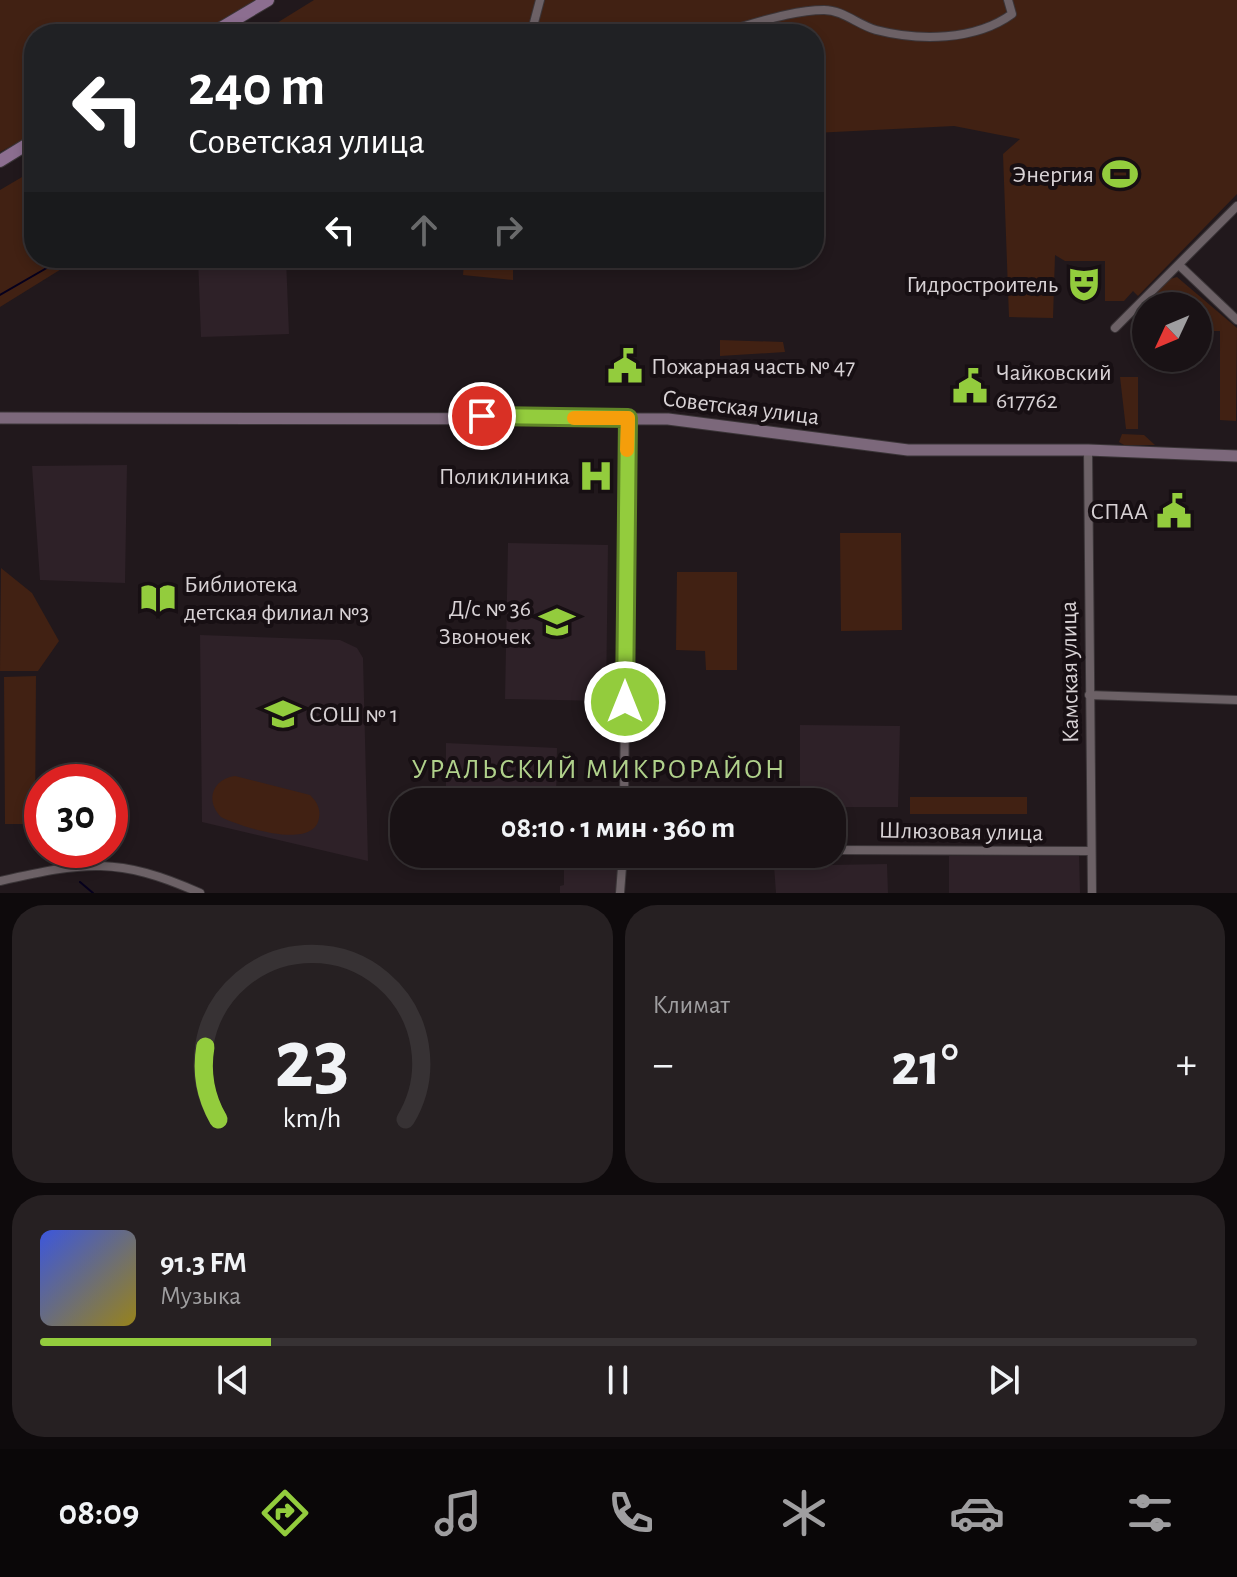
<!DOCTYPE html>
<html lang="ru">
<head>
<meta charset="utf-8">
<style>
	:root { --surface:#191215; --page:#262022; --text:#f1f3f6; --muted:#9f9ea0; --line:#373234; --accent:#93cc3d }
	body { margin:0; font-family:"Alegreya Sans",sans-serif; background:var(--page); color:var(--text); height:100vh; display:flex; flex-direction:column; font-size:30px; white-space:nowrap }
	* { box-sizing:border-box; margin:0 }
	p { font-size:26px; color:var(--muted) }
	.icon { flex:none; width:44px; height:44px; fill:none; stroke:currentColor; stroke-width:2; stroke-linecap:round; stroke-linejoin:round }
	.map { position:relative; height:893px; overflow:hidden }
	.panel { display:flex; flex-direction:column; gap:12px; padding:12px; background:#0e0a0c; flex:1 }
	.panel>* { flex:none }
	.hud { position:absolute; left:24px; top:24px; width:800px; height:244px; border-radius:32px; box-shadow:0 4px 12px #0003,0 0 0 2px var(--line); background:#202124; color:#fff; overflow:hidden }
	.needle { width:52px; rotate:226deg }
	.fabs { position:absolute; left:1132px; top:292px; display:grid; gap:16px }
	.fabs a { display:grid; place-items:center; width:80px; height:80px; border-radius:50%; background:var(--surface); box-shadow:0 4px 12px #0003,0 0 0 2px var(--line); font-size:40px }
	.speed { position:absolute; left:24px; top:764px; display:flex; gap:16px; font-size:40px; font-weight:700; text-align:center }
	.speed>* { display:grid; place-content:center; width:104px; height:104px; border-radius:50%; background:var(--surface); box-shadow:0 4px 12px #0003,0 0 0 2px var(--line); line-height:1 }
	.speed .limit { border:12px solid #d22; background:#fff; color:#111 }
	.pin { position:absolute; display:grid; place-items:center; width:68px; height:68px; color:#fff; margin:-34px; border:4px solid #fff; border-radius:50%; box-shadow:0 2px 8px #0007 }
	.me { position:absolute; width:88px; margin:-44px; rotate:0deg; stroke-linejoin:round; filter:drop-shadow(0 0 6px #0008) }
	.turn { display:flex; align-items:center; gap:28px; height:168px; padding:0 32px; font-size:36px }
	.turn .icon { width:104px; height:104px; stroke-width:2.5 }
	.turn b { display:block; font-size:56px; line-height:68px }
	.lanes { display:flex; align-items:center; height:76px; padding:0 32px; background:#0003; justify-content:center; gap:40px; direction:ltr }
	.lanes .off { opacity:.35 }
	.big { font-size:60px; font-weight:700; line-height:1.1 }
	.panel .tile { flex:1; display:flex; flex-direction:column; justify-content:center; gap:12px; min-width:0; padding:0 28px; border-radius:32px; background:var(--page) }
	.panel .dial { align-items:center; gap:0 }
	.dial svg { height:208px; overflow:visible; fill:none; stroke:var(--line); stroke-width:7; stroke-linecap:round; text-anchor:middle }
	.dial text { fill:var(--text); stroke:none }
	.song { display:flex; align-items:center; gap:24px }
	.cover { width:96px; height:96px; border-radius:12px; background:linear-gradient(135deg,hsl(230 70% 55%),hsl(50 70% 35%)) }
	.played { height:8px; border-radius:4px; background:linear-gradient(90deg,var(--accent) 20%,var(--line) 20%) }
	.keys { display:flex; justify-content:space-around; direction:ltr }
	.heat { display:flex; justify-content:space-between; align-items:center; font-size:44px; direction:ltr }
	.panel .tiles { flex:1; display:grid; gap:12px; grid-template-columns:1fr 1fr }
	.tile:last-child { grid-column:span 2 }
	.trip { position:absolute; left:390px; top:788px; width:456px; height:80px; border-radius:32px; background:var(--surface); box-shadow:0 4px 12px #0003,0 0 0 2px var(--line); font-weight:700; line-height:80px; text-align:center }
	.dock { display:flex; height:128px; justify-content:space-around; align-items:center; background:#0a0708; color:var(--muted) }
	.dock .icon { width:56px; height:56px }
	.dock .active { color:var(--accent) }
	.dock b { font-size:36px; color:var(--text) }
	.map>svg:first-child { display:block }
	.built { fill:#2e2128 }
	.green { fill:#412113 }
	.lines { fill:none; stroke-linecap:round; stroke-linejoin:round }
	.stream { stroke:#06001d; stroke-width:2 }
	.street-casing { stroke:#3b3538; stroke-width:10 }
	.secondary-casing { stroke:#3b3538; stroke-width:13 }
	.primary-casing { stroke:#3b3538; stroke-width:14 }
	.street { stroke:#6c6166; stroke-width:8 }
	.secondary { stroke:#7c687b; stroke-width:11 }
	.primary { stroke:#8c6e90; stroke-width:12 }
	.route-casing { stroke:#608528; stroke-width:20 }
	.route { stroke:#93cc3d; stroke-width:14 }
	.slow { stroke:#f59e0b; stroke-width:14 }
	.labels { text-anchor:middle; stroke-width:8; stroke-linejoin:round; paint-order:stroke }
	.poi-label { font-size:24px; fill:#d8d2d5; stroke:#170f13; text-anchor:end }
	.street-label { font-size:24px; fill:#d8d2d5; stroke:#170f13 }
	.quarter-label { font-size:28px; letter-spacing:2px; fill:#b0d18b; stroke:#170f13 }
</style>
</head>
<body>
<div class="map">
<svg width="1237" height="893" viewBox="0 0 1237 893">
	<rect width="100%" height="100%" fill="#21181c"/>
	<path class="built" d="M198 258H286L289 334 201 337Z
		M127 465 125 583 40 580 32 466Z
		M508 543 608 545 606 701 505 699Z
		M200 635 340 640 357 648 363 658 368 861 202 822Z
		M800 725 900 726 898 807H832V802H800Z
		M446 743 557 748 556 802H446Z
		M512 854H619L616 893H560V886L564 885V864Z
		M1079 855 1080 893H949V856Z
		M887 864 888 893H776L774 866Z"/>
	<path class="green" d="M0 0H257L200 34H34V134L0 152Z
		M314 0H1237V194L1138 296 1133 291 1124 301H1105V261H1065L1055 255 1053 318 1009 317 1003 154 1020 139 954 126 814 133V34H259Z
		M34 170V258H79L0 307V190Z
		M427 258H513V280L463 275 464 262Z
		M1177 277 1237 328 1236 421 1220 420V331H1198V306H1146V312L1141 307 1170 279Z
		M720 340 783 342 785 352 720 356Z
		M1120 377H1138V429H1126Z
		M1122 434 1144 435 1155 445H1124L1119 442Z
		M840 533H901L902 630 841 631Z
		M1 568 32 593 59 641 38 671H0Z
		M677 572H737V670H706L705 651 676 650Z
		M36 676 35 824H5L4 677Z
		M235 776 310 795C316 801 321 808 319 818 314 851 241 827 221 817 205 801 212 779 235 776Z
		M910 797H1027V814H910Z"/>
	<g class="lines">
		<path class="stream" d="M0 295 64 258
			M80 882 93 893"/>
		<g class="street-casing">
			<path id="street" d="M531 34 540 0
				M715 34C749 26 789 10 824 10 843 10 858 25 876 30 919 41 975 41 1012 14L1008 0
				M1179 265 1237 320
				M1115 328 1237 206
				M1088 450 1092 893
				M1089 695 1237 700
				M624 802 628 418
				M832 850 1091 851
				M0 881C85 862 117 856 200 893
				M620 893 623 854"/>
		</g>
		<g class="secondary-casing">
			<path id="secondary" d="M0 418 668 419 908 450H1088L1237 456"/>
		</g>
		<g class="primary-casing">
			<path id="primary" d="M211 34 268 0
				M0 161 34 140"/>
		</g>
		<use href="#street" class="street"/>
		<use href="#secondary" class="secondary"/>
		<use href="#primary" class="primary"/>
	</g>
	<g class="lines">
		<g class="route-casing">
			<path id="route" d="M482 416 628 418 625 702"/>
		</g>
		<use href="#route" class="route"/>
		<path class="slow" d="M574 418H628L627 450"/>
	</g>
	<defs>
		<g id="stadium-bare" transform="scale(2.76)"><path d="M0-5a6.5 5 0 1 0 0 10a6.5 5 0 1 0 0-10ZM-3.5-1.8h7v3.6h-7Z" fill="#93cc3d" stroke="#170f13" stroke-width="2.5" paint-order="stroke"/></g>
		<g id="theatre-bare" transform="scale(2.76)"><path d="M-5-5.5Q0-4 5-5.5V0Q5 5 0 6Q-5 5-5 0ZM-3.3-2.5H-1v1.5H-3.3ZM1-2.5H3.3v1.5H1ZM-2.8 1Q0 5.5 2.8 1Z" fill="#93cc3d" stroke="#170f13" stroke-width="2.5" paint-order="stroke"/></g>
		<g id="civic-bare" transform="scale(2.76)"><path d="M-.6-6.5H3V-4.5H.6V-3L4-1V1h2V6H-6V1h2V-1L-.6-3ZM-1.2 2.5V6h2.4V2.5Z" fill="#93cc3d" stroke="#170f13" stroke-width="2.5" paint-order="stroke"/></g>
		<g id="hospital-bare" transform="scale(2.76)"><path d="M-5-5h3v3.5h4V-5h3V5h-3V1.5h-4V5h-3Z" fill="#93cc3d" stroke="#170f13" stroke-width="2.5" paint-order="stroke"/></g>
		<g id="library-bare" transform="scale(2.76)"><path d="M-6-4Q-3-5.5-.7-3.5V5Q-3 3-6 4ZM6-4Q3-5.5 .7-3.5V5Q3 3 6 4Z" fill="#93cc3d" stroke="#170f13" stroke-width="2.5" paint-order="stroke"/></g>
		<g id="school-bare" transform="scale(2.76)"><path d="M0-5L7-2L0 1L-7-2ZM-4 1L0 2.5L4 1V4Q0 6-4 4Z" fill="#93cc3d" stroke="#170f13" stroke-width="2.5" paint-order="stroke"/></g>
	</defs>
	<g fill-rule="evenodd">
		<use href="#stadium-bare" x="1120" y="174"/>
		<use href="#theatre-bare" x="1084" y="284"/>
		<use href="#civic-bare" x="625" y="366"/>
		<use href="#civic-bare" x="970" y="386"/>
		<use href="#hospital-bare" x="596" y="476"/>
		<use href="#civic-bare" x="1174" y="511"/>
		<use href="#library-bare" x="158" y="598"/>
		<use href="#school-bare" x="557" y="622"/>
		<use href="#school-bare" x="283" y="714"/>
	</g>
	<g class="labels">
		<g class="poi-label">
			<text x="1094" y="182">Энергия</text>
			<text x="1058" y="292">Гидростроитель</text>
			<text x="651" y="374" text-anchor="start">Пожарная часть № 47</text>
			<text x="996" y="380" text-anchor="start">Чайковский<tspan x="996" dy="28">617762</tspan></text>
			<text x="570" y="484">Поликлиника</text>
			<text x="1148" y="519">СПАА</text>
			<text x="184" y="592" text-anchor="start">Библиотека<tspan x="184" dy="28">детская филиал №3</tspan></text>
			<text x="531" y="616">Д/с № 36<tspan x="531" dy="28">Звоночек</tspan></text>
			<text x="309" y="722" text-anchor="start">СОШ № 1</text>
		</g>
		<g class="street-label">
			<text transform="translate(741 407) rotate(7)" y="8">Советская улица</text>
			<text transform="translate(1069 672) rotate(-91)" y="8">Камская улица</text>
			<text transform="translate(961 831) rotate(1)" y="8">Шлюзовая улица</text>
		</g>
		<g class="quarter-label">
			<text x="599" y="778">УРАЛЬСКИЙ МИКРОРАЙОН</text>
		</g>
	</g>
</svg>
<div class="fabs">
<a><svg class="needle" viewBox="-14 -14 28 28"><path d="M0-13l5 13h-10z" fill="#e53935"/><path d="M0 13l5-13h-10z" fill="#9f9ea0"/></svg></a>
</div>
<div class="speed"><div class="limit">30</div></div>
<div class="pin" style="left:482px;top:416px;background:#d93025"><svg class="icon" aria-label="arrive" viewBox="0 0 24 24"><path d="M6 21V4h12l-3 4 3 4H6"/></svg></div>
<svg class="me" style="left:625px;top:702px" viewBox="-20 -20 40 40"><circle r="17" fill="#93cc3d" stroke="#fff" stroke-width="3"/><path d="M0-11L8 9 0 5-8 9z" fill="#fff"/></svg>
<div class="trip">08:10 · 1 мин · 360 m</div>
<div class="hud">
<div class="turn"><svg class="icon" aria-label="left" viewBox="0 0 24 24"><path d="M17 20v-9H6M10 6l-5 5 5 5"/></svg><div><b>240 m</b>Советская улица</div></div>
<div class="lanes"><svg class="icon" aria-label="left" viewBox="0 0 24 24"><path d="M17 20v-9H6M10 6l-5 5 5 5"/></svg><svg class="icon off" aria-label="ahead" viewBox="0 0 24 24"><path d="M12 20V5M6 11l6-6 6 6"/></svg><svg class="icon off" aria-label="right" viewBox="0 0 24 24"><path d="M7 20v-9h11M14 6l5 5-5 5"/></svg></div>
</div>
</div>
<section class="panel">
<div class="tiles">
<div class="tile dial"><svg viewBox="0 0 100 80">
<path d="M14 69A42 42 0 1 1 86 69"/>
<path d="M14 69A42 42 0 0 1 9 41" stroke="#93cc3d"/>
<text x="50" y="56" font-size="32" font-weight="700">23</text>
<text x="50" y="72" font-size="11">km/h</text>
</svg></div>
<div class="tile"><p>Климат</p>
<div class="heat"><a>−</a><b class="big">21°</b><a>+</a></div>
</div>
<div class="tile">
<div class="song"><i class="cover"></i><div><b>91.3 FM</b><p>Музыка</p></div></div>
<div class="played"></div>
<div class="keys"><svg class="icon" aria-label="previous" viewBox="0 0 24 24"><path d="M18 5L8 12l10 7zM5 5v14"/></svg><svg class="icon" aria-label="pause" viewBox="0 0 24 24"><path d="M8 5v14M16 5v14"/></svg><svg class="icon" aria-label="next" viewBox="0 0 24 24"><path d="M6 5l10 7-10 7zM19 5v14"/></svg></div>
</div>
</div>
</section>
<nav class="dock">
<b>08:09</b>
<svg class="icon active" aria-label="directions" viewBox="0 0 24 24"><path d="M12 3l9 9-9 9-9-9zM9 14v-3h6M13 9l2 2-2 2"/></svg>
<svg class="icon" aria-label="music" viewBox="0 0 24 24"><path d="M9 18V5l10-2v13"/><circle cx="6" cy="18" r="3"/><circle cx="16" cy="16" r="3"/></svg>
<svg class="icon" aria-label="phone" viewBox="0 0 24 24"><path d="M5 4h4l2 5-3 2q2 4 5 5l2-3 5 2v4C11 20 4 13 5 4z"/></svg>
<svg class="icon" aria-label="climate" viewBox="0 0 24 24"><path d="M12 3v18M4 7l16 10M4 17L20 7"/></svg>
<svg class="icon" aria-label="car" viewBox="0 0 24 24"><path d="M5 17H2v-5l4-1 3-4h7l3 4 3 1v5h-3M9 17h6M6 11h13"/><circle cx="7" cy="17" r="2"/><circle cx="17" cy="17" r="2"/></svg>
<svg class="icon" aria-label="filters" viewBox="0 0 24 24"><path d="M4 7h16M4 17h16"/><circle cx="9" cy="7" r="2"/><circle cx="15" cy="17" r="2"/></svg>
</nav>
</body>
</html>
